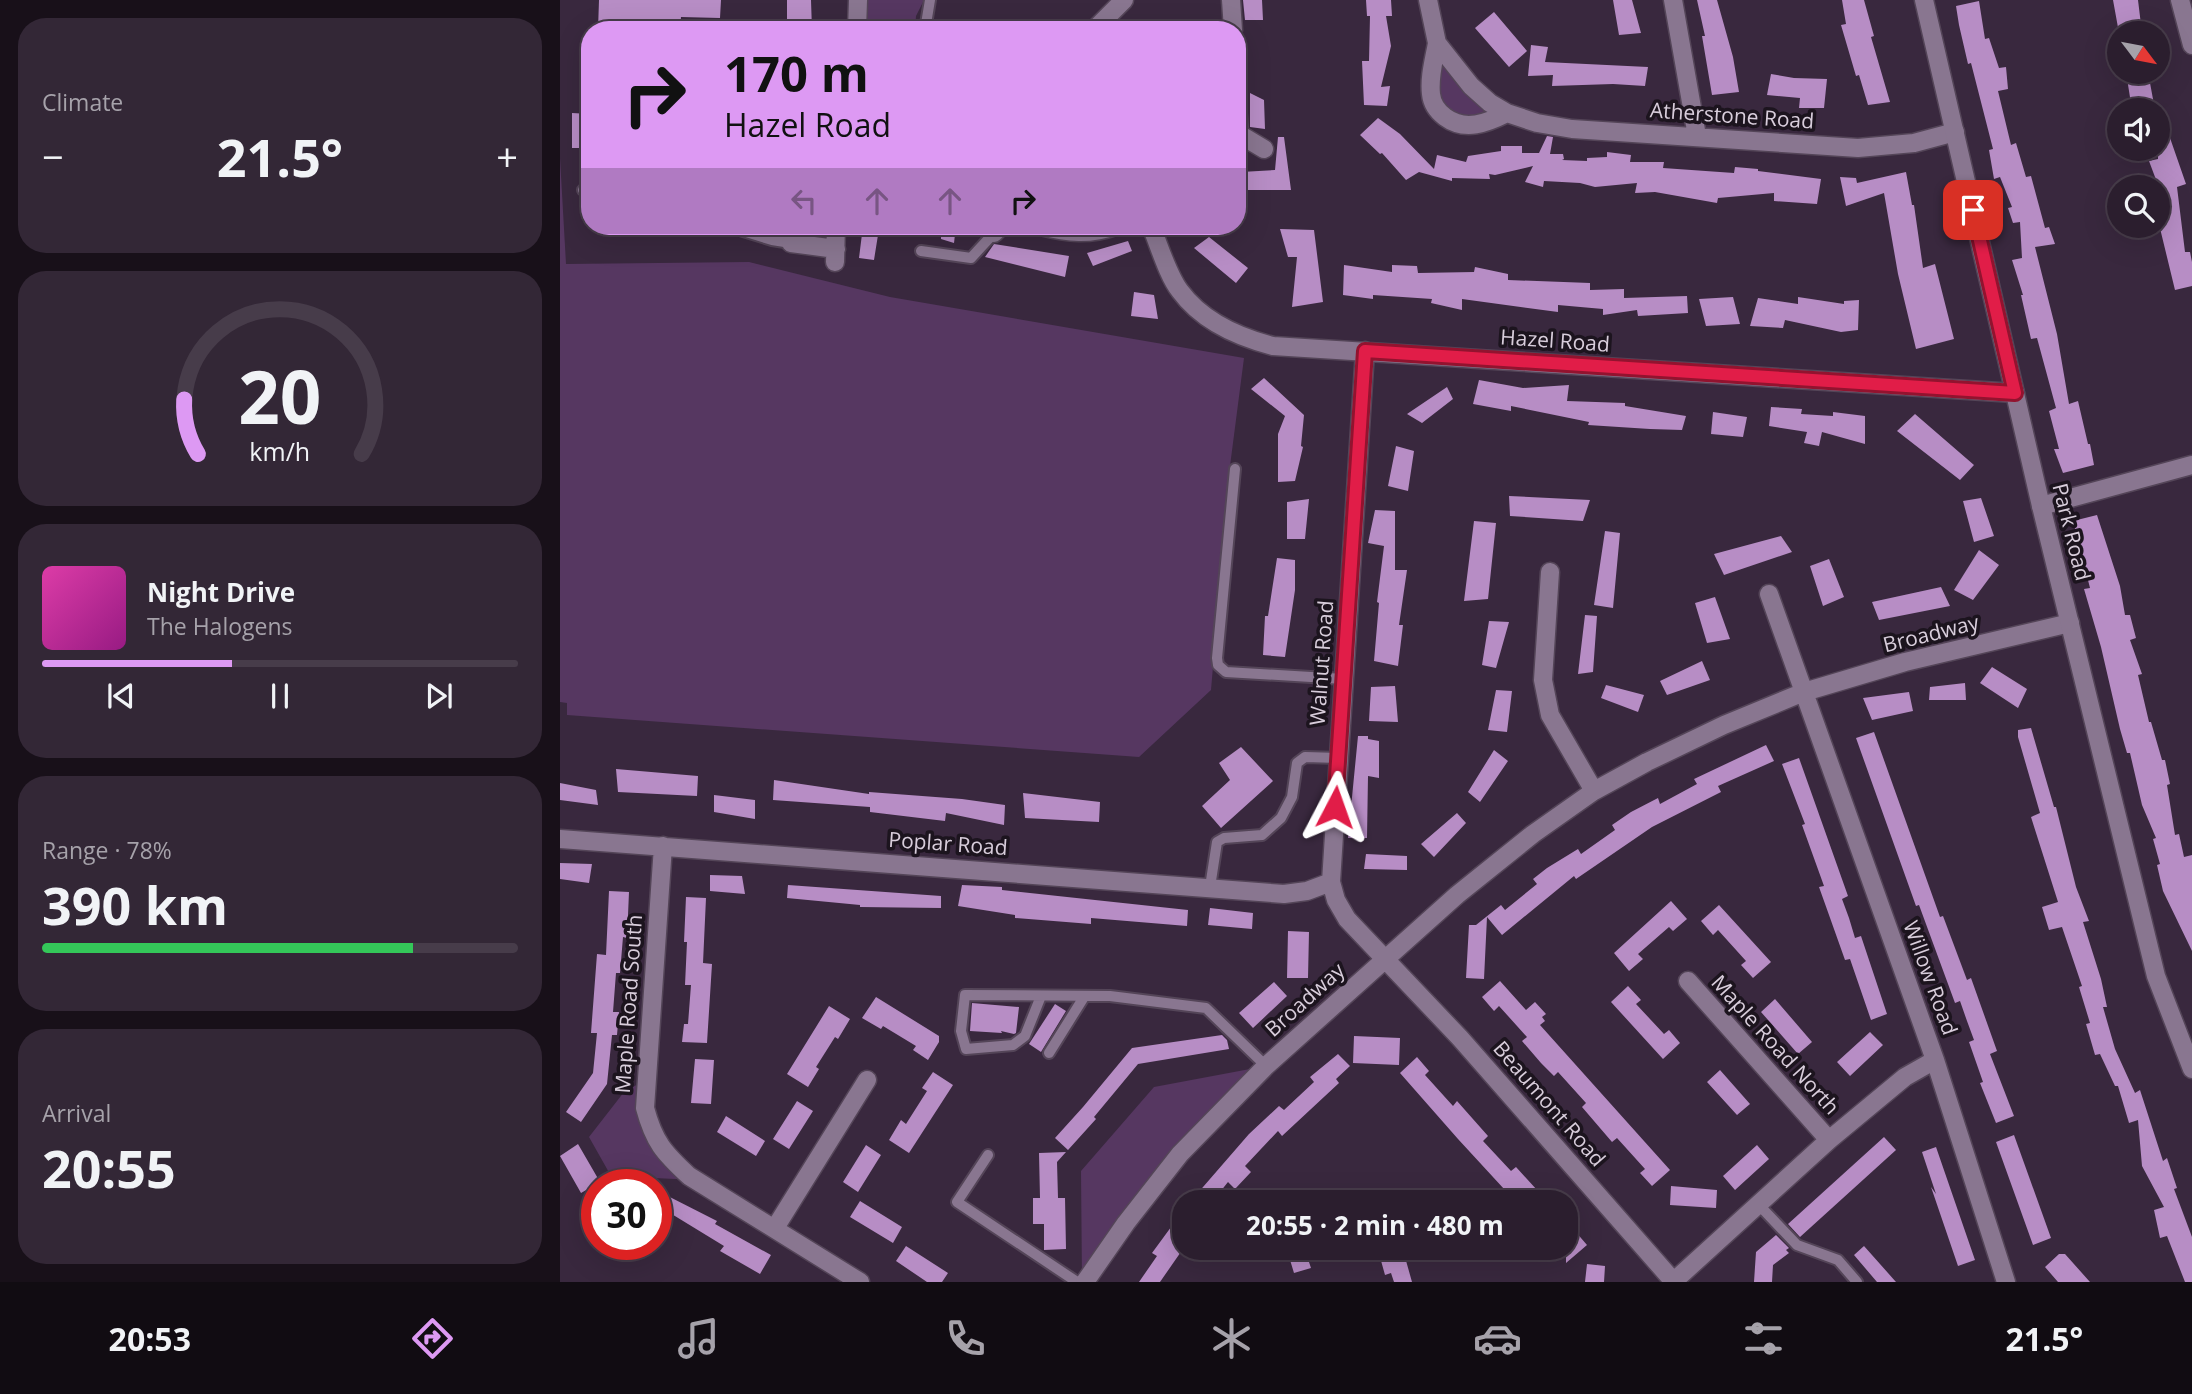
<!DOCTYPE html>
<html lang="en">
<head>
<meta charset="utf-8">
<style>
	:root { --surface:#2b1e2e; --page:#332736; --text:#f1f3f6; --muted:#a6a2aa; --line:#473c4a; --accent:#dd99f3 }
	body { margin:0; font-family:"Open Sans",sans-serif; background:var(--page); color:var(--text); height:100vh; display:flex; flex-direction:column; font-size:26px; white-space:nowrap }
	* { box-sizing:border-box; margin:0 }
	p { font-size:23px; color:var(--muted) }
	.icon { flex:none; width:38px; height:38px; fill:none; stroke:currentColor; stroke-width:2; stroke-linecap:round; stroke-linejoin:round }
	.map { position:relative; flex:1; overflow:hidden }
	.details { display:flex; flex-direction:column; gap:18px; padding:18px; background:#181019; width:560px }
	.details>* { flex:none }
	.banner { position:absolute; left:21px; top:21px; width:665px; height:214px; border-radius:28px; box-shadow:0 7px 28px #0002,0 0 0 2px var(--line); background:#dd99f3; color:#111; overflow:hidden }
	.needle { width:46px; rotate:122deg }
	.tools { position:absolute; left:1547px; top:21px; display:grid; gap:14px }
	.tools a { display:grid; place-items:center; width:63px; height:63px; border-radius:50%; background:var(--surface); box-shadow:0 7px 28px #0002,0 0 0 2px var(--line); font-size:35px }
	.speed { position:absolute; left:21px; top:1169px; display:flex; gap:14px; font-size:35px; font-weight:700; text-align:center }
	.speed>* { display:grid; place-content:center; width:91px; height:91px; border-radius:50%; background:var(--surface); box-shadow:0 7px 28px #0002,0 0 0 2px var(--line); line-height:1 }
	.speed .limit { border:10px solid #d22; background:#fff; color:#111 }
	.pin { position:absolute; display:grid; place-items:center; width:60px; height:60px; color:#fff; margin:-30px; border-radius:14px; box-shadow:0 4px 10px #0006 }
	.me { position:absolute; width:77px; margin:-38px; rotate:4deg; stroke-linejoin:round; filter:drop-shadow(0 0 5px #0008) }
	.turn { display:flex; align-items:center; gap:24px; height:147px; padding:0 28px; font-size:32px }
	.turn .icon { width:91px; height:91px; stroke-width:2.5 }
	.turn b { display:block; font-size:49px; line-height:60px }
	.lanes { display:flex; align-items:center; height:66px; padding:0 28px; background:#0003; justify-content:center; gap:35px; direction:ltr }
	.lanes .off { opacity:.35 }
	.big { font-size:52px; font-weight:700; line-height:1.1 }
	.details .card { flex:1; display:flex; flex-direction:column; justify-content:center; gap:10px; min-width:0; padding:0 24px; border-radius:28px; background:var(--page) }
	.details .dial { align-items:center; gap:0 }
	.dial svg { height:182px; overflow:visible; fill:none; stroke:var(--line); stroke-width:7; stroke-linecap:round; text-anchor:middle }
	.dial text { fill:var(--text); stroke:none }
	.song { display:flex; align-items:center; gap:21px }
	.cover { width:84px; height:84px; border-radius:10px; background:linear-gradient(135deg,hsl(320 70% 55%),hsl(310 70% 35%)) }
	.played { height:7px; border-radius:4px; background:linear-gradient(90deg,var(--accent) 40%,var(--line) 40%) }
	.keys { display:flex; justify-content:space-around; direction:ltr }
	.heat { display:flex; justify-content:space-between; align-items:center; font-size:38px; direction:ltr }
	.charge { height:10px; border-radius:5px; background:linear-gradient(90deg,#34c759 78%,var(--line) 0) }
	.trip { position:absolute; left:612px; top:1190px; width:406px; height:70px; border-radius:28px; background:var(--surface); box-shadow:0 7px 28px #0002,0 0 0 2px var(--line); font-weight:700; line-height:70px; text-align:center }
	.tabs { display:flex; height:112px; justify-content:space-around; align-items:center; background:#110c12; color:var(--muted) }
	.tabs .icon { width:49px; height:49px }
	.tabs .active { color:var(--accent) }
	.tabs b { font-size:32px; color:var(--text) }
	main { display:flex; flex:1; min-height:0 }
	.map>svg:first-child { display:block }
	.green { fill:#563761 }
	.building { fill:#b78dc5 }
	.lines { fill:none; stroke-linecap:round; stroke-linejoin:round }
	.service-casing { stroke:#544558; stroke-width:14 }
	.minor-casing { stroke:#544558; stroke-width:21 }
	.tertiary-casing { stroke:#544558; stroke-width:21 }
	.service { stroke:#897690; stroke-width:10 }
	.minor { stroke:#897690; stroke-width:18 }
	.tertiary { stroke:#897690; stroke-width:18 }
	.route-casing { stroke:#92132f; stroke-width:18 }
	.route { stroke:#e11d48; stroke-width:12 }
	.labels { text-anchor:middle; stroke-width:7; stroke-linejoin:round; paint-order:stroke }
	.street-label { font-size:21px; fill:#d8cddb; stroke:#1c141e }
</style>
</head>
<body>
<main>
<section class="details">
<div class="card"><p>Climate</p>
<div class="heat"><a>−</a><b class="big">21.5°</b><a>+</a></div>
</div>
<div class="card dial"><svg viewBox="0 0 100 80">
<path d="M14 69A42 42 0 1 1 86 69"/>
<path d="M14 69A42 42 0 0 1 8 45" stroke="#dd99f3"/>
<text x="50" y="56" font-size="32" font-weight="700">20</text>
<text x="50" y="72" font-size="11">km/h</text>
</svg></div>
<div class="card">
<div class="song"><i class="cover"></i><div><b>Night Drive</b><p>The Halogens</p></div></div>
<div class="played"></div>
<div class="keys"><svg class="icon" aria-label="previous" viewBox="0 0 24 24"><path d="M18 5L8 12l10 7zM5 5v14"/></svg><svg class="icon" aria-label="pause" viewBox="0 0 24 24"><path d="M8 5v14M16 5v14"/></svg><svg class="icon" aria-label="next" viewBox="0 0 24 24"><path d="M6 5l10 7-10 7zM19 5v14"/></svg></div>
</div>
<div class="card"><p>Range · 78%</p><b class="big">390 km</b><div class="charge"></div></div>
<div class="card"><p>Arrival</p><b class="big">20:55</b></div>
</section>
<div class="map">
<svg width="1632" height="1282" viewBox="0 0 1632 1282">
	<rect width="100%" height="100%" fill="#39283e"/>
	<path class="green" d="M298 0H364L356 16 355 30H297Z
		M877 43 930 103V122L877 110Z
		M0 158 6 264 189 262 330 297 684 358 670 466 651 690 579 757 7 715V703L0 702Z
		M706 1066 522 1282 521 1171 594 1087Z
		M87 1079 91 1133 137 1180 51 1176 29 1137 64 1092Z"/>
	<path class="building" d="M39 0H161L160 18 121 17 120 30H38Z
		M227 0H251L252 30H227Z
		M683 0H702L703 20H685Z
		M806 0H831L832 16H826L831 46 821 87 830 86 827 106 804 105 802 61H809L810 16H807Z
		M1053 0H1072L1081 33 1059 35Z
		M1137 0H1157L1173 57 1179 92 1152 95 1142 36H1145Z
		M1282 0H1304L1314 36 1311 37 1330 102 1308 105 1299 75 1296 76 1281 25 1286 24Z
		M1553 0H1578L1582 33H1559Z
		M1419 1 1425 39 1429 38 1439 68 1446 67 1448 89 1438 91 1451 145 1456 143 1466 177 1471 176 1485 228 1489 227 1495 244 1475 247 1497 334 1509 404 1518 401 1528 444H1530L1534 465 1503 473 1494 449H1499L1489 411 1496 408 1477 338 1471 339 1461 295H1463L1452 260 1462 258 1460 222 1453 223 1448 208 1452 207 1440 177 1434 179 1429 150 1433 149 1411 63 1408 64 1399 25 1396 6Z
		M934 12 967 51 949 67 915 28Z
		M971 45 988 47 985 62 1088 67 1085 86 1053 84 992 86 993 75 968 76Z
		M1566 72H1588L1595 110H1572Z
		M1211 74 1234 78 1267 79 1264 108H1239L1240 98 1207 95Z
		M690 93 704 100 705 129 690 127Z
		M1598 112H1601L1626 184 1617 187 1625 252H1630L1632 262V286L1615 290 1598 220V212L1607 209 1589 161 1598 159Z
		M12 113 30 114V148H12Z
		M818 118 840 134 874 169 877 155 906 162 908 156 941 151V146H962V153H979L987 136 993 137 990 154H1003L1004 159 1002 160 1027 161V158L1047 157V152L1071 155 1070 162H1104L1103 168 1174 173 1175 167 1198 169V171L1261 179 1257 204 1214 201V193L1158 198 1157 203 1095 192 1075 193 1077 183 1035 187 1020 183 984 181 983 187 965 182 973 166 935 175 929 174 930 179 892 178V181L859 172 846 180 822 153 820 154 800 135Z
		M718 137H724L731 190H685L681 172 715 170Z
		M1346 172 1352 205H1354L1363 268 1375 264 1394 339 1356 349 1338 274 1324 193 1286 206 1280 177 1296 178 1297 183Z
		M381 226H396L394 243 381 239Z
		M720 229 754 230 763 302 732 307 737 257H728Z
		M302 234 318 235 314 260 299 258Z
		M649 237 688 268 676 283 634 248Z
		M568 241 572 251 533 266 527 253Z
		M434 244 509 256 505 277 425 257Z
		M784 265 832 272V265L857 266 858 273 914 272 915 267 948 274V280L1030 283V290L1064 289V298L1127 296 1128 313 1078 316 1077 310 1043 315V309L998 305V312L902 299V310L871 303 872 299 813 295V299L783 295Z
		M574 292 594 295 598 319 571 316Z
		M1173 297 1180 324 1146 326 1139 299Z
		M1238 297 1284 304V301L1299 300 1298 330 1281 332 1225 320 1223 328 1190 326 1198 298 1238 304Z
		M704 378 744 415 741 446 743 447 735 481 718 482V434L725 416 691 389Z
		M919 380 963 388 1009 385 1007 401 1065 403V406L1126 416 1122 430 1090 429 1028 425 1029 422 951 406V411L913 404Z
		M887 387 893 399 862 423 847 414Z
		M1211 407 1242 409 1241 414 1273 416V412L1305 416V444L1262 432 1259 446 1244 443 1247 432 1209 426Z
		M1153 412 1187 417 1183 437 1151 434Z
		M1355 414 1414 465 1400 480 1337 431Z
		M836 446 854 451 848 491 828 486Z
		M949 496 1030 500 1023 521 950 516Z
		M1421 498 1434 536 1414 542 1403 501Z
		M749 499 745 539H727V502Z
		M815 510 835 511V570H847L839 625H843L838 666 814 661 819 603 817 602 824 546 808 543Z
		M1537 515 1560 586 1565 615H1570L1576 638 1570 640 1582 674 1578 675 1589 722H1591L1602 760H1605L1610 784 1607 785 1615 835 1619 834 1624 857 1632 855V951L1603 891 1597 865 1600 864 1593 839 1596 838 1582 805 1570 753H1567L1560 729 1541 647 1524 589 1530 588 1513 521Z
		M914 521 936 523 928 599 904 601Z
		M1045 531 1060 533 1053 608 1034 605Z
		M1221 536 1232 552 1164 575 1154 554Z
		M1419 550 1439 565 1413 600 1394 590Z
		M717 558 735 560V590L725 657 703 655 705 616H708Z
		M1269 559 1284 597 1263 606 1250 566Z
		M1381 587 1390 606 1319 620 1312 602Z
		M1155 597 1170 639 1147 643 1135 603Z
		M1025 615 1037 616 1033 672 1018 674Z
		M929 621 949 622 936 668 922 665Z
		M1142 661 1150 680 1107 695 1100 681Z
		M1432 667 1467 689 1458 708 1420 683Z
		M1405 683 1406 700H1369L1370 687Z
		M1046 685 1084 695 1078 712 1041 698Z
		M835 686 838 722 809 721 811 687Z
		M936 690 952 691 947 732 928 730Z
		M1349 692 1353 711 1312 720 1303 698Z
		M1471 728 1494 807H1496L1516 887 1529 921 1523 922 1541 979 1547 1007H1543L1555 1049 1575 1093 1580 1090 1603 1161 1607 1158 1617 1188 1614 1189 1632 1237V1282H1625L1607 1236 1600 1238 1594 1210 1604 1207 1582 1166 1578 1120 1569 1123 1558 1086H1555L1540 1054 1535 1055 1526 1024 1530 1023 1519 987 1522 986 1502 927 1489 930 1482 907 1498 902 1471 817 1480 813 1458 737V730Z
		M1314 732 1380 917 1383 916 1407 980 1411 978 1437 1051 1430 1054 1454 1116 1436 1123 1420 1083 1423 1082 1409 1042 1414 1040 1407 1021 1400 1001 1395 1003 1359 905 1356 906 1296 738Z
		M798 736H808V739L819 741V778L808 776 807 838H788Z
		M1206 745 1214 761 1158 786 1161 792 1092 827 1016 879 1014 876 942 935 927 917 924 979 906 978 909 925H916L941 905 945 910 977 884 973 879 987 868 1018 849 1021 854 1055 830 1052 825 1071 812 1098 798 1100 804 1137 784 1134 779Z
		M681 747 713 781 661 828 642 806 670 780 659 763Z
		M934 750 948 761 920 802 908 792Z
		M1239 758 1288 896 1282 899 1289 918 1295 938 1301 936 1327 1014 1311 1020 1290 959 1285 960 1269 915 1259 887 1264 886 1242 825 1245 824 1222 764Z
		M56 769 138 776 137 796 58 792Z
		M214 780 309 794V792L402 799 445 805 444 825 386 813 385 821 310 812V807L213 800Z
		M0 783 36 790 38 805 0 800Z
		M463 793 540 802 539 822 465 818Z
		M154 795 195 800V819L154 812Z
		M897 813 906 823 874 857 861 844Z
		M806 854 847 856V870L804 869Z
		M0 863 32 864 29 883 0 879Z
		M150 875 182 876 185 894 150 891Z
		M228 885 381 896V908L300 907V905L227 898Z
		M402 885 442 887V890L628 910 627 926 531 918V924L455 918V915L398 906Z
		M49 891 69 892 67 938 63 937 60 973H56L53 1012H59L57 1035H52L47 1084 21 1122 6 1112 33 1073 37 1033H31L37 954 46 955Z
		M126 897 146 898 143 963 152 964 147 1043 122 1042 124 1024H128L131 985H125L127 942H124Z
		M1111 901 1127 919 1113 931 1109 927 1078 954 1083 959 1069 971 1054 953Z
		M1159 905 1211 962 1193 978 1181 965 1186 961 1158 930 1153 935 1141 921Z
		M650 908 693 913 692 929 648 925Z
		M728 931 749 932 748 978H727Z
		M940 981 966 1010 975 1002 986 1014 982 1017 985 1021 980 1025 1110 1170 1092 1186 1080 1173 1085 1169 1057 1138 1052 1142 1022 1107 1026 1103 998 1072 994 1076 981 1063 962 1041 967 1037 939 1006 934 1011 922 997Z
		M714 982 727 996 693 1028 679 1013Z
		M1068 986 1081 1000 1076 1004 1104 1034 1109 1030 1120 1043 1103 1059 1051 1002Z
		M316 997 379 1036V1042L368 1060 353 1050 356 1046 323 1026 321 1029 302 1018Z
		M1215 999 1252 1042 1238 1054 1201 1012Z
		M412 1003 459 1007 456 1033 454 1034 441 1031 442 1033 410 1031Z
		M495 1004 506 1011 481 1052 469 1044Z
		M269 1006 290 1019 278 1039 275 1037 256 1067 259 1069 248 1087 227 1074Z
		M1310 1032 1323 1045 1290 1076 1277 1062Z
		M662 1035 667 1040 669 1049 578 1064 534 1117 536 1119 508 1150 495 1138 523 1107 572 1048Z
		M794 1036 840 1038 839 1065 793 1063Z
		M778 1054 790 1066 776 1079 779 1083 722 1136 718 1131 685 1166 691 1172 675 1189 668 1182 652 1202H630L689 1134 719 1106 724 1110 754 1082 750 1077Z
		M857 1057 869 1071 865 1075 893 1106 897 1101 928 1136 923 1141 951 1171 956 1167 988 1202H956L898 1139 840 1073Z
		M135 1059 154 1060 151 1104 131 1103Z
		M1160 1070 1190 1104 1177 1115 1147 1082Z
		M373 1072 393 1085 349 1153 329 1140 341 1120 346 1124 367 1091 362 1088Z
		M237 1101 253 1111 229 1149 213 1139Z
		M166 1116 205 1141 196 1156 157 1132Z
		M1454 1135 1491 1238 1473 1245 1436 1142Z
		M1324 1137 1336 1150 1240 1237 1228 1224Z
		M18 1144 40 1182 21 1193 0 1156Z
		M306 1145 321 1155 298 1192 283 1182Z
		M1197 1145 1209 1159 1175 1190 1163 1176Z
		M1376 1147 1415 1260 1398 1266 1371 1187 1376 1194 1362 1152Z
		M506 1152 497 1162 498 1198H505L506 1249 484 1250V1224H473V1198H480L479 1153Z
		M1111 1186 1157 1190 1156 1208 1110 1205Z
		M96 1190 157 1221 155 1224 211 1255 200 1274 160 1251 164 1246 110 1213 96 1212Z
		M300 1201 342 1227 333 1243 290 1217Z
		M625 1208V1246L600 1282H579L597 1256 592 1253Z
		M1015 1231 1027 1245 1006 1263V1240Z
		M1216 1235 1229 1248 1226 1250 1229 1253 1213 1265 1212 1282H1194L1196 1252Z
		M346 1246 388 1273 382 1282H367L336 1261Z
		M1304 1246 1336 1282H1317L1294 1255Z
		M735 1248H783V1251L749 1262 751 1268 734 1273 727 1250Z
		M843 1250 852 1282H834L831 1273 825 1275 820 1257Z
		M1499 1254H1505L1530 1282H1498L1485 1267Z
		M1027 1264 1045 1266 1044 1282H1025Z"/>
	<g class="lines">
		<g class="service-casing">
			<path id="service" d="M365 30 370 0
				M23 190 30 191
				M167 226 212 240 231 243
				M361 251 411 258 434 233
				M675 469 657 658 658 665 666 672 784 679
				M650 887 657 842 664 838 702 835 721 818 732 797 737 763 745 757 779 758
				M481 996 465 1036 453 1045 406 1049 401 1031 405 995 550 996 646 1008 706 1066
				M489 1053 524 997
				M428 1155 397 1202 517 1282
				M1198 1204 1237 1245 1278 1260 1297 1282"/>
		</g>
		<g class="minor-casing">
			<path id="minor" d="M671 0 673 30
				M868 0 877 43 911 86 930 103 947 113 977 123 1012 129 1298 148 1354 143 1395 132
				M1113 0 1137 136
				M1620 0 1632 45
				M297 30 298 0
				M534 30 564 0
				M877 43C874 60 869 77 871 94 872 104 877 111 885 117 905 132 927 123 947 113
				M677 106 679 134
				M677 136 679 134 704 149
				M481 226C508 233 530 235 555 226
				M591 226C599 245 608 276 620 291 642 321 678 337 713 346L1455 393
				M434 233 441 226
				M231 243 276 249
				M275 262 276 226
				M805 351 771 882 776 900 787 919 900 1038 1114 1282
				M1481 506 1632 465
				M990 572 983 680 990 715 1034 791
				M1209 594 1375 1060 1446 1282
				M0 839 724 894 747 891 771 882
				M103 846 85 1108C94 1142 104 1153 129 1176L300 1282
				M1128 981 1269 1140
				M215 1228 307 1080
				M525 1282 566 1223 620 1154 706 1066 897 895 973 834 1034 791 1087 762 1164 725 1244 692 1345 662 1510 623
				M1113 1282 1269 1140 1345 1077 1375 1060"/>
		</g>
		<g class="tertiary-casing">
			<path id="tertiary" d="M1364 0 1481 506 1596 976 1632 1069"/>
		</g>
		<use href="#service" class="service"/>
		<use href="#minor" class="minor"/>
		<use href="#tertiary" class="tertiary"/>
	</g>
	<g class="lines">
		<g class="route-casing">
			<path id="route" d="M775 807 805 351 1455 393 1413 210"/>
		</g>
		<use href="#route" class="route"/>
	</g>
	<g class="labels">
		<g class="street-label">
			<text transform="translate(1172 116) rotate(4)" y="7">Atherstone Road</text>
			<text transform="translate(995 341) rotate(4)" y="7">Hazel Road</text>
			<text transform="translate(1511 532) rotate(76)" y="7">Park Road</text>
			<text transform="translate(1371 634) rotate(-14)" y="7">Broadway</text>
			<text transform="translate(762 663) rotate(-86)" y="7">Walnut Road</text>
			<text transform="translate(388 844) rotate(4)" y="7">Poplar Road</text>
			<text transform="translate(1370 978) rotate(70)" y="7">Willow Road</text>
			<text transform="translate(745 1000) rotate(-42)" y="7">Broadway</text>
			<text transform="translate(69 1004) rotate(-86)" y="7">Maple Road South</text>
			<text transform="translate(1215 1045) rotate(48)" y="7">Maple Road North</text>
			<text transform="translate(989 1104) rotate(49)" y="7">Beaumont Road</text>
		</g>
	</g>
</svg>
<div class="tools">
<a><svg class="needle" viewBox="-14 -14 28 28"><path d="M0-13l5 13h-10z" fill="#e53935"/><path d="M0 13l5-13h-10z" fill="#a6a2aa"/></svg></a>
<a><svg class="icon" aria-label="sound" viewBox="0 0 24 24"><path d="M4 9h4l5-4v14l-5-4H4zM17 9q2 3 0 6"/></svg></a>
<a><svg class="icon" aria-label="search" viewBox="0 0 24 24"><circle cx="10" cy="10" r="6"/><path d="M15 15l6 6"/></svg></a>
</div>
<div class="speed"><div class="limit">30</div></div>
<div class="pin" style="left:1413px;top:210px;background:#d93025"><svg class="icon" aria-label="arrive" viewBox="0 0 24 24"><path d="M6 21V4h12l-3 4 3 4H6"/></svg></div>
<svg class="me" style="left:775px;top:807px" viewBox="-20 -20 40 40"><path d="M0-17L14 15 0 8-14 15z" fill="#e11d48" stroke="#fff" stroke-width="4"/></svg>
<div class="trip">20:55 · 2 min · 480 m</div>
<div class="banner">
<div class="turn"><svg class="icon" aria-label="right" viewBox="0 0 24 24"><path d="M7 20v-9h11M14 6l5 5-5 5"/></svg><div><b>170 m</b>Hazel Road</div></div>
<div class="lanes"><svg class="icon off" aria-label="left" viewBox="0 0 24 24"><path d="M17 20v-9H6M10 6l-5 5 5 5"/></svg><svg class="icon off" aria-label="ahead" viewBox="0 0 24 24"><path d="M12 20V5M6 11l6-6 6 6"/></svg><svg class="icon off" aria-label="ahead" viewBox="0 0 24 24"><path d="M12 20V5M6 11l6-6 6 6"/></svg><svg class="icon" aria-label="right" viewBox="0 0 24 24"><path d="M7 20v-9h11M14 6l5 5-5 5"/></svg></div>
</div>
</div>
</main>
<nav class="tabs">
<b>20:53</b>
<svg class="icon active" aria-label="directions" viewBox="0 0 24 24"><path d="M12 3l9 9-9 9-9-9zM9 14v-3h6M13 9l2 2-2 2"/></svg>
<svg class="icon" aria-label="music" viewBox="0 0 24 24"><path d="M9 18V5l10-2v13"/><circle cx="6" cy="18" r="3"/><circle cx="16" cy="16" r="3"/></svg>
<svg class="icon" aria-label="phone" viewBox="0 0 24 24"><path d="M5 4h4l2 5-3 2q2 4 5 5l2-3 5 2v4C11 20 4 13 5 4z"/></svg>
<svg class="icon" aria-label="climate" viewBox="0 0 24 24"><path d="M12 3v18M4 7l16 10M4 17L20 7"/></svg>
<svg class="icon" aria-label="car" viewBox="0 0 24 24"><path d="M5 17H2v-5l4-1 3-4h7l3 4 3 1v5h-3M9 17h6M6 11h13"/><circle cx="7" cy="17" r="2"/><circle cx="17" cy="17" r="2"/></svg>
<svg class="icon" aria-label="filters" viewBox="0 0 24 24"><path d="M4 7h16M4 17h16"/><circle cx="9" cy="7" r="2"/><circle cx="15" cy="17" r="2"/></svg>
<b>21.5°</b>
</nav>
</body>
</html>
